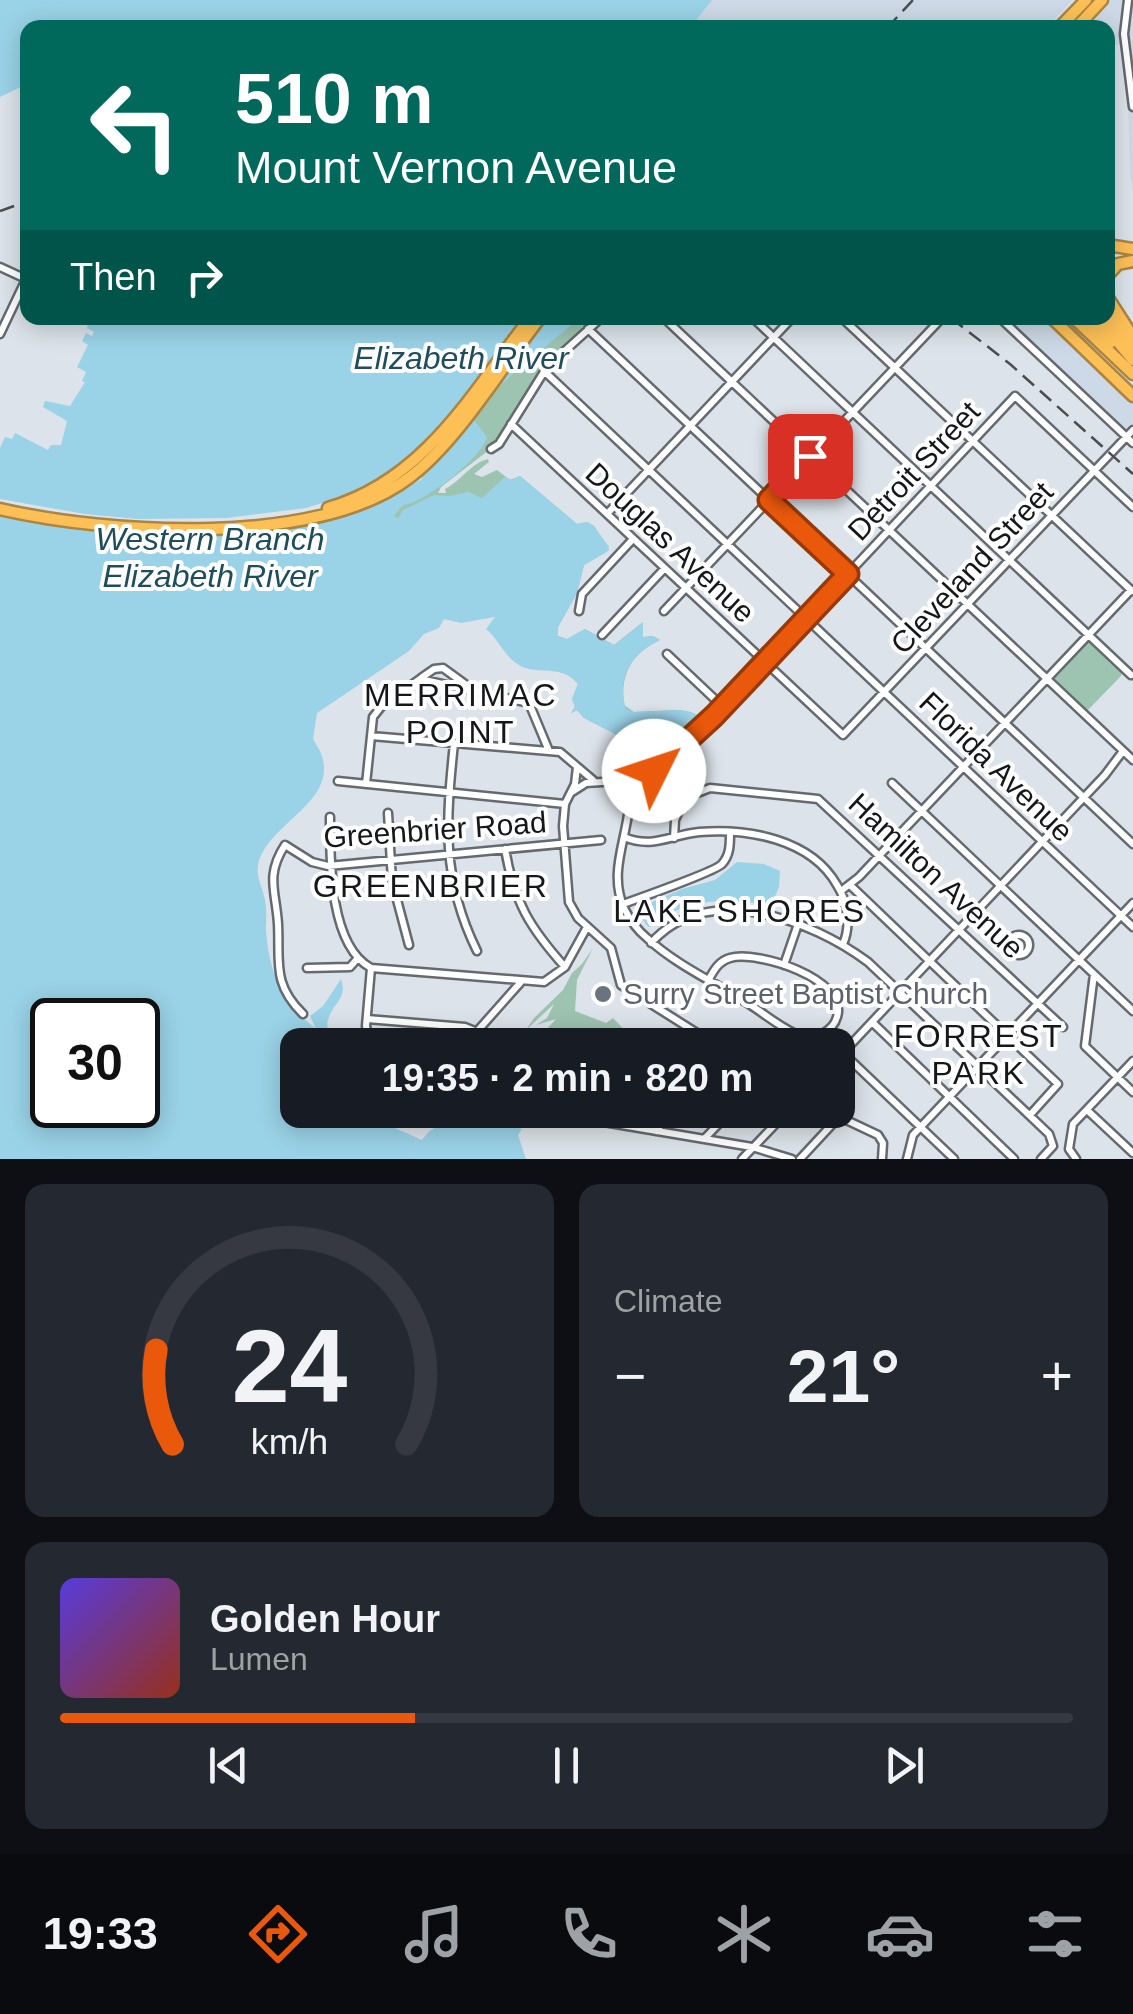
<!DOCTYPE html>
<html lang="en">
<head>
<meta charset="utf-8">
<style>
	:root { --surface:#171b24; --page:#242831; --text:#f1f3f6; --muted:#9ea1a6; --line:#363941; --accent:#ea580c }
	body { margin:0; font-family:Arial,sans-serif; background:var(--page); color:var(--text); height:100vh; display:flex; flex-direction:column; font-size:38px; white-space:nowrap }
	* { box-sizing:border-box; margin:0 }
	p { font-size:32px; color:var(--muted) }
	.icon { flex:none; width:55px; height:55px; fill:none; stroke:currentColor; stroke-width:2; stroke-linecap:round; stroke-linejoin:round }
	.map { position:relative; height:1159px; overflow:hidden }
	.side { display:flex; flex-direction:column; gap:25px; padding:25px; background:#0d0f14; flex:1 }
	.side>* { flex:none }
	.top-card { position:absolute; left:20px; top:20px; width:1095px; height:305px; border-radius:20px; box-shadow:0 5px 25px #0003; background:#00695c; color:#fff; overflow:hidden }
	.speed { position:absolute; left:30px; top:998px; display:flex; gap:20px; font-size:50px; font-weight:700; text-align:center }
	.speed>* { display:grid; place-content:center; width:130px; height:130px; border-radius:50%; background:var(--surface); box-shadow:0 5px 25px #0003; line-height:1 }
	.speed .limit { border:5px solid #111; border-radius:15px; background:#fff; color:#111 }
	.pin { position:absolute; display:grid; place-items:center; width:85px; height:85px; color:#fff; margin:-42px; border-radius:20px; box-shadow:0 5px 15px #0006 }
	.me { position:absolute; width:110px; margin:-55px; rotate:49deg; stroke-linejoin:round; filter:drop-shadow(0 0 8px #0008) }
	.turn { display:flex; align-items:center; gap:35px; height:210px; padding:0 50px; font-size:45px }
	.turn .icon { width:130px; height:130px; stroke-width:2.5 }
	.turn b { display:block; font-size:70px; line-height:85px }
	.then { display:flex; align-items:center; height:95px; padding:0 50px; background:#0003; gap:20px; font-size:38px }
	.big { font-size:75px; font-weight:600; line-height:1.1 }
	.side .card { flex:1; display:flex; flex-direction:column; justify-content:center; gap:15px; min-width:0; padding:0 35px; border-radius:20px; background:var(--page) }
	.side .dial { align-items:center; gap:0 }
	.dial svg { height:260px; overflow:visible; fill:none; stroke:var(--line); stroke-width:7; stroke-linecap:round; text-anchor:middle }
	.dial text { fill:var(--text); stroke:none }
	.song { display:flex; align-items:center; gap:30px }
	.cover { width:120px; height:120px; border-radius:15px; background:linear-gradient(135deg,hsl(250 70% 55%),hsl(10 70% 35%)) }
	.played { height:10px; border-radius:5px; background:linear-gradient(90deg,var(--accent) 35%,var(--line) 35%) }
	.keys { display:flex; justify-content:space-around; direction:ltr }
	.heat { display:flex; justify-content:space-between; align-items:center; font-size:55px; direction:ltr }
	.side .tiles { flex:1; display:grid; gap:25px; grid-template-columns:1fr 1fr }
	.card:last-child { grid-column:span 2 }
	.trip { position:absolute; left:280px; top:1028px; width:575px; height:100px; border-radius:20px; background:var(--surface); box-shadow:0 5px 25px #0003; font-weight:600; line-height:100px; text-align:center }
	.tabs { display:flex; height:160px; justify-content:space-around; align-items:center; background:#090b0e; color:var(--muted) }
	.tabs .icon { width:70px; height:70px }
	.tabs .current { color:var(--accent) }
	.tabs b { font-size:45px; color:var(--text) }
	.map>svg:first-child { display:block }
	.built { fill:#cdd9e6 }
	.green { fill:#9dc4b0 }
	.water { fill:#9ad2e7; fill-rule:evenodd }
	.pier { fill:#dce3ea }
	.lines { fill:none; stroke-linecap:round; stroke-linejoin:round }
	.minor-casing { stroke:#646a6f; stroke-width:11 }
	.highway-casing { stroke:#ac8542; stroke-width:15 }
	.minor { stroke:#fff; stroke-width:6 }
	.highway { stroke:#fdc057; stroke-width:10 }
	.rail { stroke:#494d51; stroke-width:2.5; stroke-dasharray:15 8; stroke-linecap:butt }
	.route-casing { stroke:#983908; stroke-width:25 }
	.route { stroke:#ea580c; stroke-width:18 }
	.worship-dot { fill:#6b7280; stroke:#fff; stroke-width:4 }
	.labels { text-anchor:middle; stroke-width:8; stroke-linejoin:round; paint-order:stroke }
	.street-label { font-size:30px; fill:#15181a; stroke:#fff }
	.worship-label { font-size:30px; fill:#5b616d; stroke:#fff; text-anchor:start }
	.water-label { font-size:32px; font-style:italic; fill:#1e4d5c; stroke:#fff }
	.neighbourhood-label { font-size:32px; letter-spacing:2.5px; fill:#15181a; stroke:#fff }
</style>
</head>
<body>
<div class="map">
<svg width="1133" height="1159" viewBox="0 0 1133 1159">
	<rect width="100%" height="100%" fill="#dce3ea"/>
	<path class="built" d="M712 0H1073L1047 27 690 28Z
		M1110 0H1133V192L1130 176 1128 94 1121 44 1108 46V28H1082Z
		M1005 318H1042L1133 402V423L1127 427 1118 425Z"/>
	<path class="green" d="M555 318H597L543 368 493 447 441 487 438 493H446L445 489C461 481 471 463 488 459L489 462 474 474 482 477 497 470 510 480 520 476 577 524 587 522 594 526 609 550 584 565 577 593 558 627V636L567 639 585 629 614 645 643 622V637L653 636 660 640C633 653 620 672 624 705L634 712 679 710 691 712 704 719 692 720 679 735 658 733 627 740 584 718 577 710 571 713 575 707 572 699 578 684C566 668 544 670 526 668L565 642 395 525 386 509 429 466Z
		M1088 638 1122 670 1121 676 1086 712 1051 677Z
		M593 948 577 980 575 1011 606 1023 613 1018 639 1045H613L586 1029 562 1030 551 1037 552 1045H540L542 1034 556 1019 536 1025 547 1018 554 1004 526 1030 534 1018 563 990 572 973 582 964Z"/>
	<path class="water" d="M0 0H712L690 28H28L27 84 0 97Z
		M90 318H579C543 351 504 376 474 414V420L487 437C482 458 423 504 403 505L394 516 398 518 403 510 434 495 449 496 468 492 482 498 505 477 512 480 520 476 577 524 587 522 594 526 609 547 607 552 584 565 577 593 558 627V636L567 639 585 629 614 645 643 622V637L653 636 660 640C632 654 616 675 626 709L634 712 679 710 691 712 704 720H692L679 735 658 733 627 740 584 718 577 710 571 713 575 707 572 699 578 684C563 665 544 674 526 668 506 662 500 640 486 629L495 617 461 623 444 619 439 628 424 634 409 651 317 713 313 739C315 743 318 747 320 751 342 802 267 822 258 865 256 878 263 888 265 900 267 910 266 921 266 930 269 973 282 1002 316 1029L310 1016 323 1006 341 979C348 999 333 1002 328 1020 325 1029 332 1036 334 1045H298V1110H369L379 1121 422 1140C439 1116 457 1128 475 1110H504L508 1124 522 1129 518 1135 526 1159H0V448L5 437 12 439 15 433 48 450 51 445H61L67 421 43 407 45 401 70 406 85 382 82 381 86 372 77 367 88 345 82 341 86 333 92 336 94 332 87 328ZM52 1020H138V1105H52Z
		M737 862 764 864 780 871 779 887 771 906C740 899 704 898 675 911 665 916 658 925 648 927L638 913 641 907 682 889 715 880Z"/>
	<path class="pier" d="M524 318H548L439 457 420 476 422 479 365 510 309 525 202 534 107 532 0 515V499L85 514 138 519 226 518 306 508 362 491 406 464 443 423Z"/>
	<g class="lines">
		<g class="minor-casing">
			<path id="minor" d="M1128 0 1124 34 1133 107
				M0 267 26 279
				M664 318 1133 760
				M753 318 1131 675
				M842 318 1132 591
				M1000 318 1133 443
				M588 329 1133 844
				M0 334 28 275
				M544 371 1133 927
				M511 424 843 735 1133 430
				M491 449 499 444 547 367 601 318
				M607 514 792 318
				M579 611 582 594 633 539
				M664 611 942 318
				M602 635 664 569
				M667 654 723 707
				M421 678 434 669 443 668 469 687
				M371 736 560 752 593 780
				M454 743C446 821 441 878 477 951
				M577 767 575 784 565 804 563 826 569 902 578 918 611 948 621 985 716 1045
				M338 781 565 804
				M628 782C636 826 605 865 624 908 630 920 637 930 647 938 676 965 716 983 749 1004 765 1014 783 1030 801 1036 816 1040 833 1031 837 1017 849 979 757 950 730 958 719 961 714 970 709 979
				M892 783 1133 1011
				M366 784 373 717 381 707 420 679 529 703 549 751
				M572 792 586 783 634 780 665 761 723 707 1015 396 1133 507
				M388 813 392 881 409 945
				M330 817C330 860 329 945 371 968L544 982 565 967 587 927
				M624 837C653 849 670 835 699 832 748 828 811 839 837 885 848 902 851 926 843 944
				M674 838 675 820 680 809 692 795 710 788 818 799 1063 1027
				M505 849C514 902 530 928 565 967
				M850 885 1058 1084 1030 1115
				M841 891 859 877 1131 590
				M623 904C637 899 716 871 722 864 730 855 730 845 730 833
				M1009 945a10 10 0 1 1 20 0a10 10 0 1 1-20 0Z
				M651 943C707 880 812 920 868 962L1049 1134 1053 1146 1041 1159
				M784 965 798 924
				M307 968 350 967 357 959
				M1094 974 1085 1046 1133 1092
				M303 1014C272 984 280 962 278 924 276 891 265 876 285 845L312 862 328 866 601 840
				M367 1019 465 1027 475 1031
				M872 1022 1014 1159
				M370 1045 366 1026 371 968
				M465 1045 520 983
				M843 1053 954 1159
				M838 1058 1105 775 1123 751
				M556 1110 574 1117 752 1147 792 1159
				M825 1110 878 1135 883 1143 882 1159
				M1087 1110 1133 1153
				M656 1131 674 1110
				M705 1138 732 1110
				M742 1159 789 1110
				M800 1159 839 1117
				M907 1159 913 1135 1133 903
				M1076 1159 1069 1149 1073 1124 1133 1061"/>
		</g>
		<g class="highway-casing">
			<path id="highway" d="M1059 28 1086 0
				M1076 28 1102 0
				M1108 245 1133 249
				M1108 275 1118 264 1133 261
				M1108 298 1133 337
				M1108 316 1133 347
				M1052 318 1133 396
				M1074 318 1133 374
				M1087 318 1110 343
				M1098 318 1133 360
				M328 508C425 480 472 393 530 318
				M0 509C108 534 318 548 410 477 457 442 503 365 540 318"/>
		</g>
		<use href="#minor" class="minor"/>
		<use href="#highway" class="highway"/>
		<path class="rail" d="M887 28 913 0
			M0 211 28 201
			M951 318 1010 364 1133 474"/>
	</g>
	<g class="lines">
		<g class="route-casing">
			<path id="route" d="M654 771 714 716 848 574 769 500 810 456"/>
		</g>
		<use href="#route" class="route"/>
	</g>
	<circle class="worship-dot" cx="603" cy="994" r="10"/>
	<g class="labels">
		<g class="street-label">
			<text transform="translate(914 471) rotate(-47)" y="10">Detroit Street</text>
			<text transform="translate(670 543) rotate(43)" y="10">Douglas Avenue</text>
			<text transform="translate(972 568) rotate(-47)" y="10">Cleveland Street</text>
			<text transform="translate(996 767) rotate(44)" y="10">Florida Avenue</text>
			<text transform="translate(435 830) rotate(-4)" y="10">Greenbrier Road</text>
			<text transform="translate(936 876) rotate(43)" y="10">Hamilton Avenue</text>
		</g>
		<g class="worship-label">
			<text x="623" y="1004">Surry Street Baptist Church</text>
		</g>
		<g class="water-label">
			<text x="461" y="369">Elizabeth River</text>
			<text x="210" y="550">Western Branch<tspan x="210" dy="37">Elizabeth River</tspan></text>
		</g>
		<g class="neighbourhood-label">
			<text x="461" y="706">MERRIMAC<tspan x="461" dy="37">POINT</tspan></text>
			<text x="431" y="897">GREENBRIER</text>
			<text x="740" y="922">LAKE SHORES</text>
			<text x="979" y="1047">FORREST<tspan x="979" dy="37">PARK</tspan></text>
		</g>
	</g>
</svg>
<div class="speed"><div class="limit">30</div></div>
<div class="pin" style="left:810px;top:456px;background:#d93025"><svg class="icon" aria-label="arrive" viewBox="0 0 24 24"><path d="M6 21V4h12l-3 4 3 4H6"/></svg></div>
<svg class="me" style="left:654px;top:771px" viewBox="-20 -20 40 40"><circle r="19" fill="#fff"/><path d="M0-13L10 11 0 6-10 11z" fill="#ea580c"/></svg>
<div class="trip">19:35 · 2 min · 820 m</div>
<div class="top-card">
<div class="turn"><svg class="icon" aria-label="left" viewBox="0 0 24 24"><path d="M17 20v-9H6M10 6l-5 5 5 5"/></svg><div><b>510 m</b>Mount Vernon Avenue</div></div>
<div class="then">Then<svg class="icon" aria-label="right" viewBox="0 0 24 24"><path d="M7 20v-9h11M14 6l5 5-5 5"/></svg></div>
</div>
</div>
<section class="side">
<div class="tiles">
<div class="card dial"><svg viewBox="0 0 100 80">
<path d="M14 69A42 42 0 1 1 86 69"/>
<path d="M14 69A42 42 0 0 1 9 40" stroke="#ea580c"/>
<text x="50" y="56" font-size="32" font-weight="700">24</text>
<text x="50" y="72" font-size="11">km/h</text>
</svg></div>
<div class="card"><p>Climate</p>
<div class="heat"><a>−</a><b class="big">21°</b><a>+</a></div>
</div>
<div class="card">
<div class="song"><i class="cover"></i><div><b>Golden Hour</b><p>Lumen</p></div></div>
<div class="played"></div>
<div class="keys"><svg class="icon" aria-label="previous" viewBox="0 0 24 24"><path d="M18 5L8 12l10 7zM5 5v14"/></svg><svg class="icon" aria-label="pause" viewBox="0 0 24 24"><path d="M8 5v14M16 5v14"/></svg><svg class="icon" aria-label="next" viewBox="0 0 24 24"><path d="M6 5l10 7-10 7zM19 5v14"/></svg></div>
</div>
</div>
</section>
<nav class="tabs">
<b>19:33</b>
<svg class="icon current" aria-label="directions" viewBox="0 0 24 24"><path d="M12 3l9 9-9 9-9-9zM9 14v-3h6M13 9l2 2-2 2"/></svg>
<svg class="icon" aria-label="music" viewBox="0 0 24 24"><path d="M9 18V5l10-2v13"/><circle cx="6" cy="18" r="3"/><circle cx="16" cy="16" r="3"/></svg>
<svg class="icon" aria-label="phone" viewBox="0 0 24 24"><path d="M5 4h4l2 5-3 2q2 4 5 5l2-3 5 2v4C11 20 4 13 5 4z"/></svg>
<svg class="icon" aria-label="climate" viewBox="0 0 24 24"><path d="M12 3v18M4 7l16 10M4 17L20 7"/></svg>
<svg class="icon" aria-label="car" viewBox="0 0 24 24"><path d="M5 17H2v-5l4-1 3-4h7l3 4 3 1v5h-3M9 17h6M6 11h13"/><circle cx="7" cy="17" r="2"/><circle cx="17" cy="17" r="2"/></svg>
<svg class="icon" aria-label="filters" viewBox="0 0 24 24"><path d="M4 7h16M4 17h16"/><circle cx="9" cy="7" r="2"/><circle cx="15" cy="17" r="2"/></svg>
</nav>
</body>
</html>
